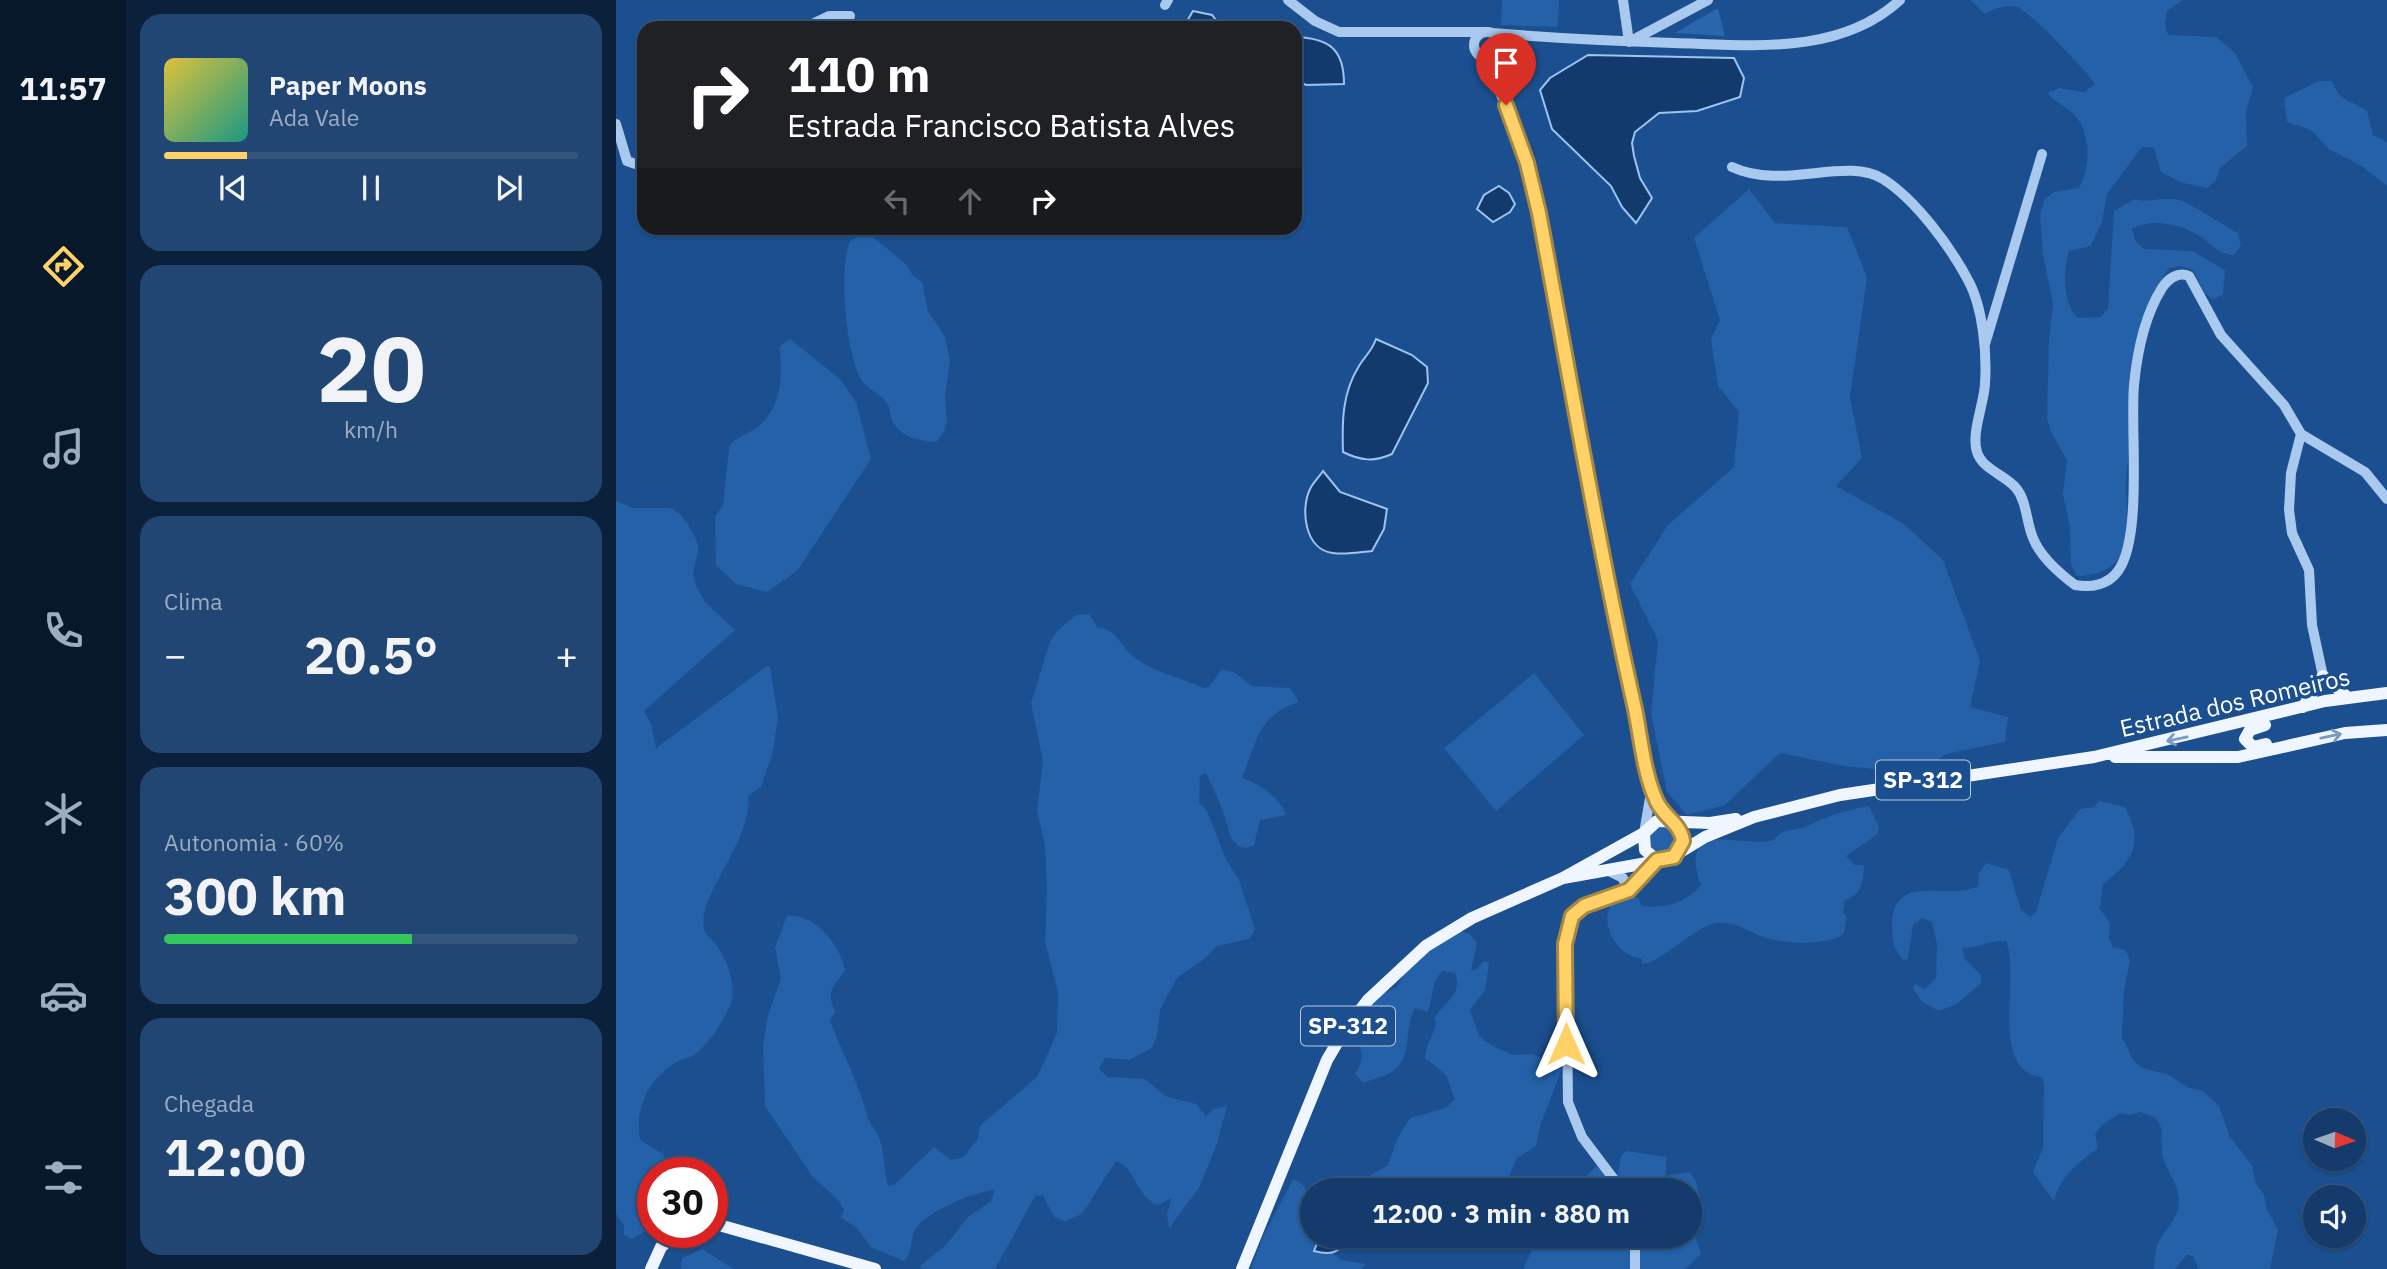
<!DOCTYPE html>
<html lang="pt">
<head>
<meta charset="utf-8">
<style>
	:root { --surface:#143b6b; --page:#214673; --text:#f1f3f6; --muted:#9dadc1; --line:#33557e; --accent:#ffd166 }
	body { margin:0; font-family:"IBM Plex Sans",sans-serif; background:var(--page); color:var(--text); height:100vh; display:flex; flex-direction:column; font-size:26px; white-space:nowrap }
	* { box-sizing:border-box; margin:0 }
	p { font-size:23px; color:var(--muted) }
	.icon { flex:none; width:38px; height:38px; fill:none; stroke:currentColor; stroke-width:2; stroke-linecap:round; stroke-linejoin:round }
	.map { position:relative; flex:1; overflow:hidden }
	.details { display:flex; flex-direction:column; gap:14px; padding:14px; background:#0b203b; width:490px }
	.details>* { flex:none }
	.hud { position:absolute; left:21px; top:21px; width:665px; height:214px; border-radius:21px; box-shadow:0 2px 5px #0004,0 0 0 2px var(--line); background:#202124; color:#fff; overflow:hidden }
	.needle { width:46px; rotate:92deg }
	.fabs { position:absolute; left:1687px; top:1108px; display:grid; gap:14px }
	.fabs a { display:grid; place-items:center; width:63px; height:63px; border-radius:50%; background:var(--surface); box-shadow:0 2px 5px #0004,0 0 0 2px var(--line); font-size:35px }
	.speed { position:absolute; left:21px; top:1157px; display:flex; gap:14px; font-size:35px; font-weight:700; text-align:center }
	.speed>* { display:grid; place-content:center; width:91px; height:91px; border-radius:50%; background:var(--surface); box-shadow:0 2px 5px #0004,0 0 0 2px var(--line); line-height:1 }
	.speed .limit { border:10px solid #d22; background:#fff; color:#111 }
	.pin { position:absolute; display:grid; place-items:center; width:60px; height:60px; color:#fff; margin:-72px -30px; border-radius:50% 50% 50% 0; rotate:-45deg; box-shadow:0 0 7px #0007 }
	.pin .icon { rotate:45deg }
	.me { position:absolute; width:77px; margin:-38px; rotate:0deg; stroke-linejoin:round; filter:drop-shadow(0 0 5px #0008) }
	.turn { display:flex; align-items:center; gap:24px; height:147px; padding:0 35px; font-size:32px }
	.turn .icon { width:91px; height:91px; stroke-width:2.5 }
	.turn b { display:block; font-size:49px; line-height:60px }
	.lanes { display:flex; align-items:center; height:66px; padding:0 35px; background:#0003; justify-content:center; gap:35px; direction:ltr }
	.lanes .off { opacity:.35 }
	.big { font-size:52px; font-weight:700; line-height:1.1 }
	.details .card { flex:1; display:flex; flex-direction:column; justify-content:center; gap:10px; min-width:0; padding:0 24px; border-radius:21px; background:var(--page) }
	.details .dial { align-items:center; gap:0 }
	.dial b { font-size:91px; line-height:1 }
	.song { display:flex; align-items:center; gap:21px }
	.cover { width:84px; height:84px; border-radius:10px; background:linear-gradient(135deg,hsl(50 70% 55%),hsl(170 70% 35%)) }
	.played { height:7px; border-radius:4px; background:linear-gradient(90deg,var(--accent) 20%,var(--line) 20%) }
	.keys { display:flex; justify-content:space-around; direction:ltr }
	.heat { display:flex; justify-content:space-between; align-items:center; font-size:38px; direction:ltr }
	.charge { height:10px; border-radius:5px; background:linear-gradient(90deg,#34c759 60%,var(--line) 0) }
	.trip { position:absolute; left:684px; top:1178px; width:402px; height:70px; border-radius:35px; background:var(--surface); box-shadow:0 2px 5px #0004,0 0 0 2px var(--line); font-weight:700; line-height:70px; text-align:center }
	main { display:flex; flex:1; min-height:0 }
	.tabs { display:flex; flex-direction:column; width:126px; justify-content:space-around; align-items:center; background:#08182b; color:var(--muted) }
	.tabs .icon { width:49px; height:49px }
	.tabs .selected { color:var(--accent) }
	.tabs b { font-size:32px; color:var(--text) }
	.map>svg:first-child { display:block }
	.green { fill:#2461a8 }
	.water { fill:#123a6d; stroke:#9cc4f0; stroke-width:2 }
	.building { fill:#2a66ad }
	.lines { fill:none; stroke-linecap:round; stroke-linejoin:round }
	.minor { stroke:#a9c9ee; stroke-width:10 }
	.major { stroke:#f0f6ff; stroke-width:12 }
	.oneway { stroke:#7b9ac1 }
	.route-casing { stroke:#a68842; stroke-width:18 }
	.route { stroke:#ffd166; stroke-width:12 }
	.labels { text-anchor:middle; stroke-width:7; stroke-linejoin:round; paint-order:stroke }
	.shield { fill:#1b4f8f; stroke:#bbcadd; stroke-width:2 }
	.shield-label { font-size:23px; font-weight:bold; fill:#fff }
	.street-label { font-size:24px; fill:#fff; stroke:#1b4f8f }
</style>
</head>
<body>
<main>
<nav class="tabs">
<b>11:57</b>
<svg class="icon selected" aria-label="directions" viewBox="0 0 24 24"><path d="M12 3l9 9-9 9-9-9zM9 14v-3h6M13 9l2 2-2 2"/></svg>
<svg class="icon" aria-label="music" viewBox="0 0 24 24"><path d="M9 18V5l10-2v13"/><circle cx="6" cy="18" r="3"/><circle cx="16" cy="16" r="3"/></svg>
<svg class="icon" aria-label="phone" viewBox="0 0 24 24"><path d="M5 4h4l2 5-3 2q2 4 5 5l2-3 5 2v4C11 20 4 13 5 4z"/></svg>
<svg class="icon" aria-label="climate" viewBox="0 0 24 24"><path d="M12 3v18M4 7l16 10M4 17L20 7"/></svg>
<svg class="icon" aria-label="car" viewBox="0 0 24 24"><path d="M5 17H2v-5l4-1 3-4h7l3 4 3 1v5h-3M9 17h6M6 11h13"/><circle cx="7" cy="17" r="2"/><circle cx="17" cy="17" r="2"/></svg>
<svg class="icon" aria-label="filters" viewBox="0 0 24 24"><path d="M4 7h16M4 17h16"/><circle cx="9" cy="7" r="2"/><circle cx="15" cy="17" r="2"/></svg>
</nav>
<section class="details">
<div class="card">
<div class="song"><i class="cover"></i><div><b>Paper Moons</b><p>Ada Vale</p></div></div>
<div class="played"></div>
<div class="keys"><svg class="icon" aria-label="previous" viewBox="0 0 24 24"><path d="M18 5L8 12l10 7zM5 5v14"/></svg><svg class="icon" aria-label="pause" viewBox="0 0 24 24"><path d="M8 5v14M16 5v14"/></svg><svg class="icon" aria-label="next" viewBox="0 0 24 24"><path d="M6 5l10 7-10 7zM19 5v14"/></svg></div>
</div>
<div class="card dial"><b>20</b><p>km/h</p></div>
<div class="card"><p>Clima</p>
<div class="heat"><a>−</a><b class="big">20.5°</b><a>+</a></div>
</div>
<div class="card"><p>Autonomia · 60%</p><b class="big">300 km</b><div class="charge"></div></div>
<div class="card"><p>Chegada</p><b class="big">12:00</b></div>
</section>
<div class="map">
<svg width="1771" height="1269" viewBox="0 0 1771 1269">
	<rect width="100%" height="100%" fill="#1b4f8f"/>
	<path class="green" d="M886 0H943L942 27 885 25Z
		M1355 0H1567L1551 11 1549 23 1552 35 1600 37 1619 53 1637 87 1630 111 1631 146 1604 168 1600 180 1591 188 1567 183 1545 172 1538 148 1526 147 1491 194 1486 222 1475 246 1453 251C1447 271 1446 302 1462 318L1485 317 1492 308 1498 211 1519 199C1535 204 1553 194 1569 202 1585 210 1605 224 1622 233L1625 245 1618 255C1602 254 1598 246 1585 237 1564 224 1539 218 1516 228L1519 240 1528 249 1576 251 1609 270 1607 294 1597 300 1588 292 1577 270 1564 266 1553 268C1516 323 1517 373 1514 437 1514 453 1510 469 1510 485 1510 509 1518 535 1503 558 1495 571 1475 576 1461 576L1455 564 1454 527 1447 495 1451 460 1435 432 1431 418 1433 338 1437 304 1427 255 1424 214 1429 199 1438 192 1463 188C1475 168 1475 132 1458 114 1449 105 1439 104 1432 93L1443 88 1468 92 1479 84C1471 72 1413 10 1401 7 1391 4 1377 9 1369 14Z
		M1703 81H1716C1725 105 1734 98 1751 111L1757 135 1771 142V186L1747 167 1713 149 1695 130 1671 122 1668 98Z
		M1133 189 1159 223 1231 227 1251 277 1234 398 1246 458 1220 486 1288 524 1327 560 1364 661 1354 707 1392 717 1389 742 1330 754 1316 764 1269 770 1228 766 1164 753 1109 805 1071 815 1051 792 1035 714 1042 640 1014 584 1052 525 1118 467 1123 412 1102 386 1095 339 1104 320 1078 238Z
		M251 232 291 265 297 276 306 282 312 311 329 337 334 361 329 396 331 421 328 432 320 442C304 441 287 438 278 424 274 418 275 409 271 403 265 393 250 390 244 378 230 347 222 272 234 241Z
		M174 339 224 379 240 402 255 459 181 571 151 592 120 584 100 565 99 517 107 505 113 447C119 437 130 435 140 428 168 407 165 376 164 346Z
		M0 501 18 508H54L64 514 72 524 83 546 77 574 80 586 89 602 119 630 28 711 35 724 40 748 151 666H154L162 718 156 755 145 787 132 796C138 841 77 898 89 932 91 936 96 939 99 943 111 958 123 990 113 1008 107 1022 91 1046 78 1055 73 1058 65 1059 59 1063 31 1081 19 1108 24 1140L47 1154 51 1165 76 1169 78 1172H37V1227L16 1239 8 1235V1226L0 1214Z
		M473 614 482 628C499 627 505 647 518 657 537 672 566 678 588 688L593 687 605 670C623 671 624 678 636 686L674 688 683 702C639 717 642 741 626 778 643 783 664 798 670 815L644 820 638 845 630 848 622 846 615 838 606 808 590 773 584 776 583 802 591 811 610 859 623 880 639 929 633 939 601 946 588 959 561 978 544 1010 541 1036 536 1048 513 1060 489 1058 483 1069 492 1077 529 1079 549 1096 580 1104 590 1116 598 1109 611 1106 601 1144 583 1188 553 1228 551 1214 556 1198 542 1205C520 1198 520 1167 500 1161L466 1214 449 1221 438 1217 427 1195 419 1196 379 1269H309L303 1267 330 1245 352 1217 374 1202 379 1190C360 1191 308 1212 299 1230 293 1241 298 1251 288 1261L255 1247 240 1227 225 1218 228 1210 221 1199 196 1176 149 1106 147 1045 152 1015 165 979 159 947 171 916C199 913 224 945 229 970 221 985 208 988 219 1011L214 1021C227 1053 242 1083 251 1115 254 1125 263 1133 265 1144 269 1157 268 1173 272 1186L279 1184 318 1147 335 1160 348 1157 362 1138 364 1126 421 1077 441 1033 442 992 429 942 431 888 429 846 421 811 427 761 415 703 434 642 441 631 460 615Z
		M918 673 968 735 880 811 828 748Z
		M1483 801 1509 807C1528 844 1518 860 1487 884L1484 909 1494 923 1493 938 1497 947 1509 950 1514 960 1508 991 1506 1037 1517 1060 1526 1068 1551 1074 1571 1087 1587 1091 1603 1106 1614 1137 1636 1165 1639 1182 1648 1195 1651 1210 1662 1230 1654 1269H1583L1577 1256 1571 1255 1559 1269H1538C1539 1235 1548 1239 1560 1214 1571 1190 1548 1173 1546 1151 1544 1140 1549 1128 1540 1119 1537 1116 1529 1114 1525 1112L1514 1115 1505 1113 1487 1124 1479 1134 1482 1148C1461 1164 1444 1176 1438 1202L1417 1172 1427 1148 1428 1083 1425 1077C1372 1070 1405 977 1390 941 1374 940 1362 948 1346 948L1349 959 1365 975V983L1341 1004 1323 1011 1306 1002 1297 988 1299 984 1309 989 1320 978 1321 944 1316 922 1306 918 1297 925 1292 959 1287 960C1277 949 1276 939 1276 925 1277 870 1332 902 1362 886L1363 873 1370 863 1393 870 1405 910 1414 917 1420 912 1442 838 1464 809 1478 807Z
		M1253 806 1263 827 1261 835 1230 856 1239 865H1248C1247 882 1247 893 1229 900L1227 912 1231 917C1229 922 1230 928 1228 932 1226 937 1219 938 1214 940 1194 944 1172 944 1151 938 1133 933 1121 921 1100 923 1081 925 1045 963 1026 964V958C993 959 970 892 1022 898L1026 906C1050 908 1068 904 1085 885 1060 814 1129 850 1157 840 1160 838 1162 835 1165 833 1173 829 1183 830 1191 826 1211 816 1230 810 1253 806Z
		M1057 827 1064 835 1063 844 1049 855 1037 854 1032 837 1042 828Z
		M839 930 854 934 861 943 855 970 861 969 868 961 873 963 869 990 854 1010 864 1037 875 1045 897 1055 917 1054 946 1069 925 1123 920 1146 901 1158 891 1181 881 1190H740V1184L772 1165 781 1139 794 1118 830 1108 839 1099 830 1075 809 1058C810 1044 818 1036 820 1022L818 1019C829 1001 847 995 839 973L826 971 819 981 812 1012 799 1008C787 1028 798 1060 774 1073 766 1077 756 1079 748 1083L739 1074C750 1057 746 1048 736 1032L760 997 781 987 804 943 821 931Z
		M1011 1151 1050 1157V1176L1073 1172 1079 1179 1083 1193 1075 1211 1074 1190H957L983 1163 1002 1174 1005 1155Z
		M677 1179C702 1190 696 1211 696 1236L725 1260 750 1264 745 1269H635L647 1237Z
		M1075 1225 1085 1254 1069 1269H907L923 1236H1074Z
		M720 1236H792C768 1249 745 1257 720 1241Z
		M86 1249 118 1269H119H65L66 1258Z"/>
	<path class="water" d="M577 11 596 15 606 28H567Z
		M679 37C713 38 728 49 728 84L690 85 679 79Z
		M972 55 1118 58 1128 78 1124 97 1081 111 1043 113 1019 132 1016 143 1018 156 1024 178 1036 198 1020 223 1006 207 995 186 936 129 924 90 934 78Z
		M883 186 893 193 899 204 894 212 877 222 861 209 868 195Z
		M760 339 796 355 811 367 812 383 776 454C758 462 745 461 727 452 726 422 726 393 743 366 749 356 756 351 760 339Z
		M707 471 724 492 771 509 768 529 756 551C744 552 730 555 717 553 689 550 684 510 694 489 697 483 703 477 707 471Z
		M704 1236H730C726 1254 714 1255 698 1251Z"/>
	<path class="building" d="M1102 8 1109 36 1059 33Z"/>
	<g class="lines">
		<path class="minor" d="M672 0 699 21 723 32H868
			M1007 0 1013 42 1092 0
			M549 5 552 0
			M188 28 213 16H234
			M858 45a13 13 0 1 1 26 0a13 13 0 1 1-26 0Z
			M876 33C937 38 997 41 1058 43 1134 45 1223 56 1284 0
			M871 58 911 163 1013 682 1036 785 1053 821
			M0 124 11 161 28 167
			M1116 167C1167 191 1230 156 1267 179 1299 199 1334 246 1352 280 1367 307 1371 353 1369 384 1368 404 1355 433 1361 452 1366 469 1389 475 1400 488 1411 501 1410 522 1417 538 1424 556 1443 573 1459 585 1475 588 1492 585 1502 571 1527 537 1514 429 1518 385 1521 354 1529 315 1546 288 1552 279 1562 271 1573 276L1605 335 1668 405 1685 434 1675 473 1673 510 1676 533 1693 570 1696 625 1707 676
			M1369 344 1426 154
			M1685 434 1749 472 1771 499
			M1028 833 1035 792
			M991 870 1007 878 1009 884 1004 895
			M1006 1190 966 1137 952 1102 950 932 960 911 1013 890 1040 861
			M1019 1236V1269"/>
		<path class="major" d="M1687 707 1707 676 1730 696
			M1649 725 1634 730 1629 739 1637 747 1650 744
			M1499 757H1622L1729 733 1771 730
			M1028 833 1029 850 1041 860
			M947 878 1053 859 1089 837 1138 817 1224 795 1478 757 1709 701 1771 693
			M96 1223 259 1269
			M35 1269 45 1247 62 1232
			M626 1269 711 1060 728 1031 752 1000 810 946 856 918 947 878 1028 833 1041 821 1094 823 1120 819"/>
	</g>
	<defs><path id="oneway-shaft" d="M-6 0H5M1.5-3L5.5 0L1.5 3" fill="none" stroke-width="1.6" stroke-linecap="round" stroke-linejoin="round" transform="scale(1.75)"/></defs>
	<g class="oneway">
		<use href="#oneway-shaft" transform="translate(1715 736) rotate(-12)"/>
		<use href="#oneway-shaft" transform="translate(1561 739) rotate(168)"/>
	</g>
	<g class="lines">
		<g class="route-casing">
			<path id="route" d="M890 105 911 163 923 213C954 378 982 545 1019 709 1025 739 1028 775 1041 802 1048 817 1065 824 1067 841L1058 857 1041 860 1013 890 968 906 956 916 949 944 950 1044"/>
		</g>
		<use href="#route" class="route"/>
	</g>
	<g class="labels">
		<g class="shield">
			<rect x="1260" y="760.5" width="94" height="39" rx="5"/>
			<rect x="685" y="1006.5" width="94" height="39" rx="5"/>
		</g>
		<g class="shield-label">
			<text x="1307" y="788">SP-312</text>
			<text x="732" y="1034">SP-312</text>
		</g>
		<g class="street-label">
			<text transform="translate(1619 703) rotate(-13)" y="8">Estrada dos Romeiros</text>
		</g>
	</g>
</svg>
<div class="fabs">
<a><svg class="needle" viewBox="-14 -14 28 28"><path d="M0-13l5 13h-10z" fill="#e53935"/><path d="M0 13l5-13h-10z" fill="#9dadc1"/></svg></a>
<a><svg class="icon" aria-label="sound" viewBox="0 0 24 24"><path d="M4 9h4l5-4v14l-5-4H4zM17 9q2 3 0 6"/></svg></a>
</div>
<div class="speed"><div class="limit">30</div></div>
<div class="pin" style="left:890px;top:105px;background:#d93025"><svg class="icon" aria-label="arrive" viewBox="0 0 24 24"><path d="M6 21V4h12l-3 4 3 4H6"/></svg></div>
<svg class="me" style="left:950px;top:1044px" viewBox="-20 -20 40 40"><path d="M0-17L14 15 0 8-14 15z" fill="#ffd166" stroke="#fff" stroke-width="4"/></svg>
<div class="trip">12:00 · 3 min · 880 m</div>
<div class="hud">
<div class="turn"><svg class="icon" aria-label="right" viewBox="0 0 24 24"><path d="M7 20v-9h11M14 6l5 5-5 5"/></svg><div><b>110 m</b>Estrada Francisco Batista Alves</div></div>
<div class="lanes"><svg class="icon off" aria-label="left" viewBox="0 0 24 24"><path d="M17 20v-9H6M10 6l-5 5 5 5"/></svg><svg class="icon off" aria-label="ahead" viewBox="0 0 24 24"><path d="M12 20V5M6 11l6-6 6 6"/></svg><svg class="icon" aria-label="right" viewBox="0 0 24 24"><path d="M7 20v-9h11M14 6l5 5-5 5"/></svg></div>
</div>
</div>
</main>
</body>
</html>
